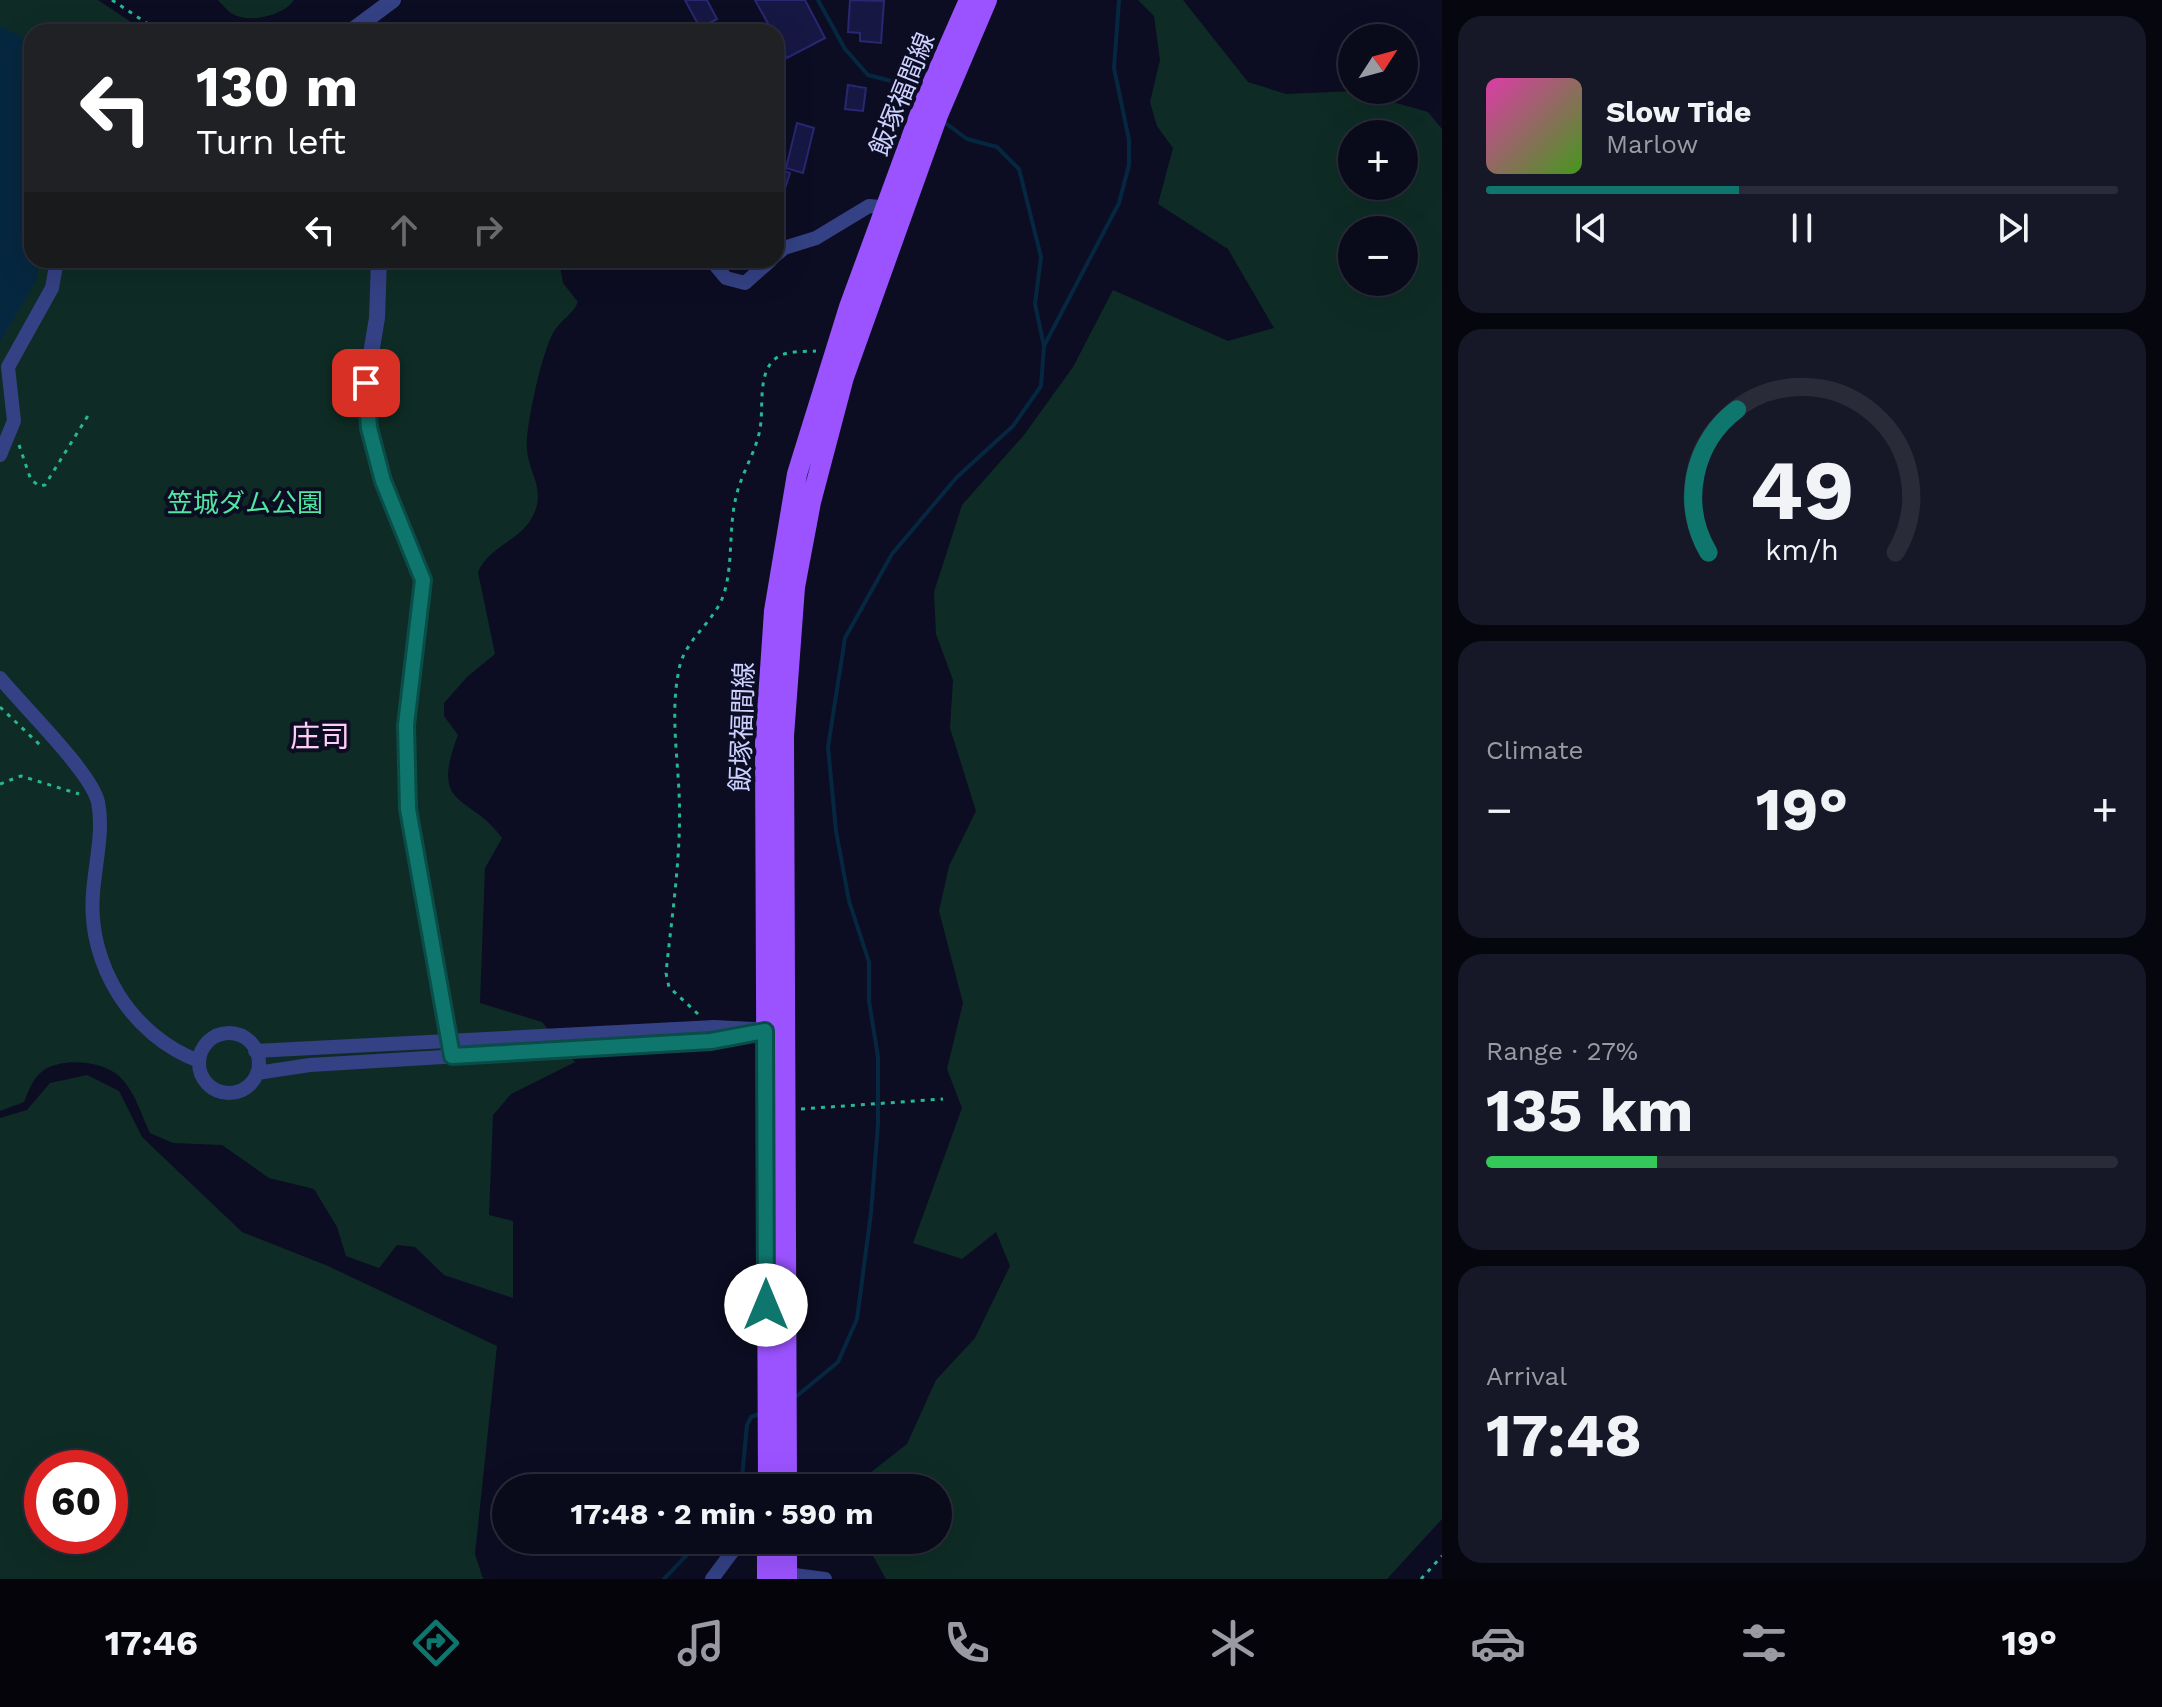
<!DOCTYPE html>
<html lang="en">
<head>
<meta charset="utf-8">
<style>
	:root { --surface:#090a1a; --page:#171827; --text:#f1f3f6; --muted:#999aa2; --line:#292b39; --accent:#0f766e }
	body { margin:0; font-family:"Work Sans","Noto Sans JP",sans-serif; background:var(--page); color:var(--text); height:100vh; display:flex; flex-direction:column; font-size:30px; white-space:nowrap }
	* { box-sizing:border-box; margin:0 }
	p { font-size:26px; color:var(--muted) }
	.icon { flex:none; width:44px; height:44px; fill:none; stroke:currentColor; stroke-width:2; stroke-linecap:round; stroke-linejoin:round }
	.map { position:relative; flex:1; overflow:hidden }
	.panel { display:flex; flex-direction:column; gap:16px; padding:16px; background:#05060e; width:720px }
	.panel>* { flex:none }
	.top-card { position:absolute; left:24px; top:24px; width:760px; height:244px; border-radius:24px; box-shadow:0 8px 32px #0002,0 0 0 2px var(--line); background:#202124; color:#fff; overflow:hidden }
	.needle { width:52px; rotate:54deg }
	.controls { position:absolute; left:1338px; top:24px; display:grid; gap:16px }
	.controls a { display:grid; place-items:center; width:80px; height:80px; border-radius:50%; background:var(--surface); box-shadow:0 8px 32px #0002,0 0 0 2px var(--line); font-size:40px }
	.speed { position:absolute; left:24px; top:1450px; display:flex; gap:16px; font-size:40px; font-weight:700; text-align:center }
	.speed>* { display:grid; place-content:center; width:104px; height:104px; border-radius:50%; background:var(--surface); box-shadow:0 8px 32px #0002,0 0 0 2px var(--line); line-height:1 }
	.speed .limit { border:12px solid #d22; background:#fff; color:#111 }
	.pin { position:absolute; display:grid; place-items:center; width:68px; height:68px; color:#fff; margin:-34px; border-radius:16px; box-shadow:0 4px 12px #0006 }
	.me { position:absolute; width:88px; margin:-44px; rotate:0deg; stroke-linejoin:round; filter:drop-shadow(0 0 6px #0008) }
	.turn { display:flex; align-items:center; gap:28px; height:168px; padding:0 40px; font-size:36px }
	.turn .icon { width:104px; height:104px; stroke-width:2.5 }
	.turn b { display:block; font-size:56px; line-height:68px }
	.lanes { display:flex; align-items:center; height:76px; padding:0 40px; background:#0003; justify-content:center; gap:40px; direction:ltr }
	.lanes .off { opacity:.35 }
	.big { font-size:60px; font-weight:700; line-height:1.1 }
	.panel .tile { flex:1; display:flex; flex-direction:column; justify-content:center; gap:12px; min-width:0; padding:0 28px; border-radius:24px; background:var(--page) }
	.panel .dial { align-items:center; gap:0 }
	.dial svg { height:208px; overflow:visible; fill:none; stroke:var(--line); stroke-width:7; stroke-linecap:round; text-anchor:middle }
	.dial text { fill:var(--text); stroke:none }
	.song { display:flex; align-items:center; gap:24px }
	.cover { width:96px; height:96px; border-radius:12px; background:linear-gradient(135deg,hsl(320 70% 55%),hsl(100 70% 35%)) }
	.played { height:8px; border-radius:4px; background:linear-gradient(90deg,var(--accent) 40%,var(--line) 40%) }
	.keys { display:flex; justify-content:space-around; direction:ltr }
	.heat { display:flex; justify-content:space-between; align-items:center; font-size:44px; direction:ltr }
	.charge { height:12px; border-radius:6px; background:linear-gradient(90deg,#34c759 27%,var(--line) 0) }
	.trip { position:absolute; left:492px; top:1474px; width:460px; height:80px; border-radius:40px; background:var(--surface); box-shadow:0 8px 32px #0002,0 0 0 2px var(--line); font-weight:700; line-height:80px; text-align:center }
	.dock { display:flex; height:128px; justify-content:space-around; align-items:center; background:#04040a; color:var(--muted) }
	.dock .icon { width:56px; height:56px }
	.dock .on { color:var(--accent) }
	.dock b { font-size:36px; color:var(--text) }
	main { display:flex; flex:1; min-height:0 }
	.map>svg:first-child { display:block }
	.green { fill:#0e2c25; fill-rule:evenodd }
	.water { fill:#062740 }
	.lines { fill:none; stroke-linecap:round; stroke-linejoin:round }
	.stream { stroke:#062740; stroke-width:4 }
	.building { fill:#171744; stroke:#272871; stroke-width:2 }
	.path { stroke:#26b991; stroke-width:3; stroke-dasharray:4 6; stroke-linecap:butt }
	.minor { stroke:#344184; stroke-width:14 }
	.tertiary { stroke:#344184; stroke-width:16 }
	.primary { stroke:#9b53ff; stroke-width:20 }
	.route-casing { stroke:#0a4d48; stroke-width:20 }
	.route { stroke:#0f766e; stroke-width:14 }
	.labels { text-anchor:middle; stroke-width:8; stroke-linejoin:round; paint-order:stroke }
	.street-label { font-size:26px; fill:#ccd1ff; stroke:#0c0d22 }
	.park-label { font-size:26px; fill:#51e6a2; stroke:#0c0d22 }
	.quarter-label { font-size:30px; fill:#ffcef7; stroke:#0c0d22 }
</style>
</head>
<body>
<main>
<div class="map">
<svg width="1442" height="1579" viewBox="0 0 1442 1579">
	<rect width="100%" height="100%" fill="#0c0d22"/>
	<path class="green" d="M0 0H98L146 32H32V260H559L563 283 578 302C573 314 562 319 555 330 543 346 525 429 527 449 528 474 549 491 530 521 517 541 488 548 478 572L495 654 467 677 444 703V716L458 735C429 811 470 793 502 838L485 868 480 1003 542 1022 575 1062 511 1094 493 1115 489 1215 513 1221V1298L444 1275 415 1247 397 1245 379 1268 346 1256 337 1227 314 1189 269 1178 222 1145 173 1143 150 1133C141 1115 136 1093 121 1078 105 1061 64 1057 44 1070 33 1077 29 1090 24 1102L0 1111Z
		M218 0H294C285 15 249 24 233 14 227 11 223 5 218 0Z
		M1138 0H1183L1248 82 1286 94 1354 91 1428 112 1442 129V1519L1387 1579H886L869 1549 868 1540H938V1488H862L861 1480 907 1444 936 1380 975 1338 1010 1266 996 1232 962 1259 913 1243 962 1108 947 1069 963 1003 939 911 949 866 976 811 950 728 953 680 936 634 934 592 962 505 1024 435 1073 367 1113 290 1228 341 1274 328 1228 249 1158 204 1173 148 1157 126 1150 102 1160 60 1154 16ZM1352 134H1404V186H1352ZM1352 230H1404V282H1352Z
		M87 1075 119 1091 142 1137 242 1232 328 1266 497 1346 475 1554 483 1579H0V1118L27 1110 50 1083ZM110 1468V1536H42V1468Z"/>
	<path class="water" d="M0 26 32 42V260H39L37 279 0 342Z"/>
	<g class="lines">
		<path class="stream" d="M818 0 845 49 868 75 895 82 918 102
			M1044 346 1119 203 1129 165V140L1114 68 1119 0
			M792 1400 838 1362 857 1319 871 1213 878 1124V1057L869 1001V962L849 901 836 831 828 747 845 638 892 554 957 477 1013 426 1041 386 1044 346 1035 304 1041 257 1019 169 997 147 967 139 944 122
			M741 1488 747 1425 751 1417 762 1413
			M664 1579 701 1540"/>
	</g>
	<path class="building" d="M685 0H707L717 19 700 28Z
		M755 0H805L825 38 787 58Z
		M850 0 884 1 881 43 860 41V33L848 32Z
		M848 85 866 88 863 111 845 109Z
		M797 123 814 128 803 173 786 168Z
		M776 168 790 173 778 210H776Z"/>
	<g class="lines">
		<path class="path" d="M112 0 160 32
			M19 445 31 480 40 486 45 485 89 414
			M0 707 40 745
			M0 784 21 776 79 794
			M698 1014 669 987 666 973C672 914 682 851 679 792 677 750 670 707 680 665 687 639 711 624 722 599 734 569 728 529 736 497 741 474 756 452 760 429 764 408 757 374 775 359 786 350 802 352 816 351
			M801 1109 943 1099
			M1421 1579 1442 1556"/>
		<path class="minor" d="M776 255 784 248 816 238 869 206 891 208
			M711 260 726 278 745 283 771 260
			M0 455 14 421 8 367 52 288 57 260
			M0 678C22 705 91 772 98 802 104 831 95 864 93 893 87 965 132 1036 199 1061
			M199 1063a30 30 0 1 1 60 0a30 30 0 1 1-60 0Z
			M255 1051 714 1027 772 1030
			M257 1073 310 1065 711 1041 745 1035
			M787 1574 825 1579
			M712 1579 741 1540"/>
		<path class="tertiary" d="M350 32 393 0
			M379 260 377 318 366 383 369 428 383 481 423 580 406 725 408 809 452 1056"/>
		<path class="primary" d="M768 1488 765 743 774 611 797 474 849 307 925 100 969 0
			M787 1488 784 736 795 587 811 502 844 377 938 115 987 0
			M787 1540V1579
			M767 1579V1540"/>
	</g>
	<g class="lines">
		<g class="route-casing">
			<path id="route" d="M366 383 369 428 383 481 423 580 406 725 408 809 452 1056 711 1041 765 1031 766 1305"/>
		</g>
		<use href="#route" class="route"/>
	</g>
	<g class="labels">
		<g class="street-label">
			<text transform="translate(902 94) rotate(-68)" y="9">飯塚福間線</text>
			<text transform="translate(742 727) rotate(-88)" y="9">飯塚福間線</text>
		</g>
		<g class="park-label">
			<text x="245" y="512">笠城ダム公園</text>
		</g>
		<g class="quarter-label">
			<text x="320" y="747">庄司</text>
		</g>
	</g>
</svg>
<div class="controls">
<a><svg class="needle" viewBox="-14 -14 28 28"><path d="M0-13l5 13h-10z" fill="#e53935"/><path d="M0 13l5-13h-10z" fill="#999aa2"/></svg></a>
<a>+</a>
<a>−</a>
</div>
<div class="speed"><div class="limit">60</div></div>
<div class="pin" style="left:366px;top:383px;background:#d93025"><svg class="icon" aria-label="arrive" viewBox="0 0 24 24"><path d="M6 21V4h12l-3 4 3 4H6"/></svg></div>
<svg class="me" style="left:766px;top:1305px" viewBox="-20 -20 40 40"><circle r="19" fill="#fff"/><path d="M0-13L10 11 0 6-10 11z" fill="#0f766e"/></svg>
<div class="trip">17:48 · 2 min · 590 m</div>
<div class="top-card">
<div class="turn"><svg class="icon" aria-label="left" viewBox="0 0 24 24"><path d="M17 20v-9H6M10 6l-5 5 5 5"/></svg><div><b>130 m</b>Turn left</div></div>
<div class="lanes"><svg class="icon" aria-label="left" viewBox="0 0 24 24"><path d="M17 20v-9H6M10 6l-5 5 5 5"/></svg><svg class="icon off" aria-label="ahead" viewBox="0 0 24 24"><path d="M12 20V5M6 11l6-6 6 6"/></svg><svg class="icon off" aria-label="right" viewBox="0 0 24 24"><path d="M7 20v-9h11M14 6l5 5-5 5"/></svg></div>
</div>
</div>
<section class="panel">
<div class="tile">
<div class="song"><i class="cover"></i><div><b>Slow Tide</b><p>Marlow</p></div></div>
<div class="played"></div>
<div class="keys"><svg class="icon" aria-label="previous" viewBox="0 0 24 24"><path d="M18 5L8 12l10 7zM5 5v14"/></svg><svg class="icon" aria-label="pause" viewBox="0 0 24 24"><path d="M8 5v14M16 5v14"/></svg><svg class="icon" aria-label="next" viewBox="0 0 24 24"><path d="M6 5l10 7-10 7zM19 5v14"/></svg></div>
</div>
<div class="tile dial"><svg viewBox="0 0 100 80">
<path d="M14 69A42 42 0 1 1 86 69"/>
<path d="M14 69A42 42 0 0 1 25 14" stroke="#0f766e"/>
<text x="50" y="56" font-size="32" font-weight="700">49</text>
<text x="50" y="72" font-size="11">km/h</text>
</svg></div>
<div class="tile"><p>Climate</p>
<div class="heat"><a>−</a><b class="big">19°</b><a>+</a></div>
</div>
<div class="tile"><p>Range · 27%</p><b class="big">135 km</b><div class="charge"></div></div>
<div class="tile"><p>Arrival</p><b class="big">17:48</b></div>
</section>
</main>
<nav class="dock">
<b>17:46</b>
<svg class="icon on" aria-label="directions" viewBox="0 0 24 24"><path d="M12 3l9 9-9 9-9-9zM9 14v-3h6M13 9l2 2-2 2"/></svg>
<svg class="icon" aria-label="music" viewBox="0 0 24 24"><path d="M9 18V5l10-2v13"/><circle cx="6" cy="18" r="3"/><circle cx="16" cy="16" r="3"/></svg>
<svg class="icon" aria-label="phone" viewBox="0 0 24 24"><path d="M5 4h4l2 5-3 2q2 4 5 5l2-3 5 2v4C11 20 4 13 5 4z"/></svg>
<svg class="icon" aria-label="climate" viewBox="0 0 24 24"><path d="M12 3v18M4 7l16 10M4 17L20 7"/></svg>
<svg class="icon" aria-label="car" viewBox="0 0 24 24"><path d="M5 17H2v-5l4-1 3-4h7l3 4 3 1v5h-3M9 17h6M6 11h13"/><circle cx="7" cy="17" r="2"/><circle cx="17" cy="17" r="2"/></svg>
<svg class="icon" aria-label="filters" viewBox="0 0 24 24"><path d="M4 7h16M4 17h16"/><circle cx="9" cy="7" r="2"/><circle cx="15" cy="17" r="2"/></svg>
<b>19°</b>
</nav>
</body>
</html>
